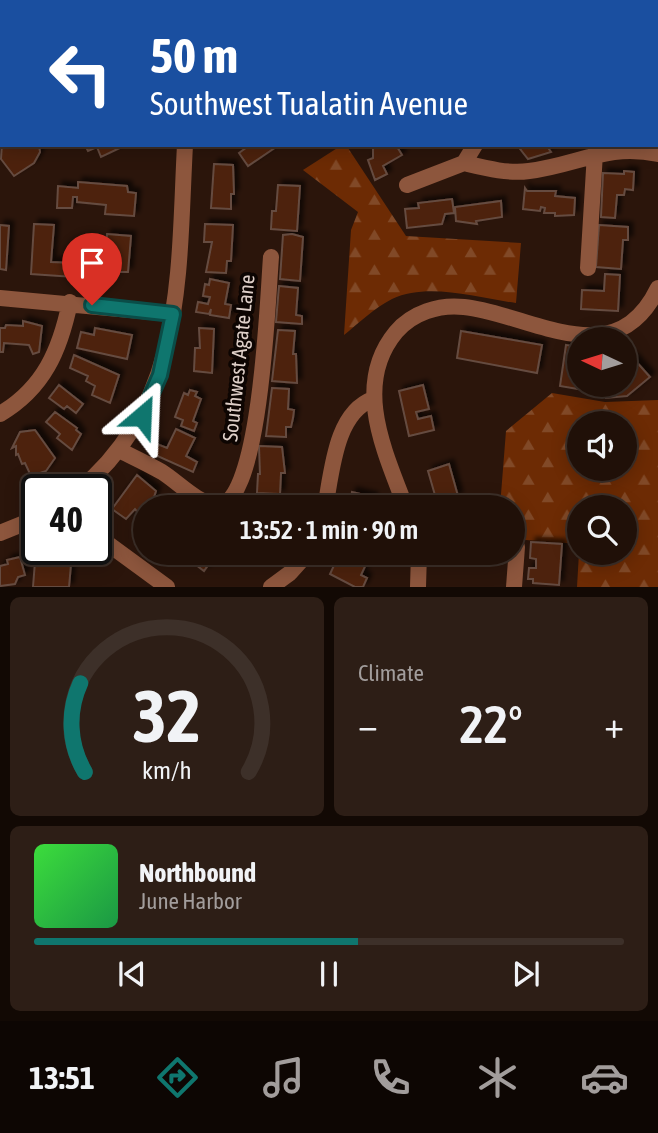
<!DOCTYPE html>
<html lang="en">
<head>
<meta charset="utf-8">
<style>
	:root { --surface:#201008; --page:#2d1e16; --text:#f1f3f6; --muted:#a29d9c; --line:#3d3029; --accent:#0f766e }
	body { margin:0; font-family:"Asap Condensed",sans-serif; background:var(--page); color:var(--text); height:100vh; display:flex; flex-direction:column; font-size:26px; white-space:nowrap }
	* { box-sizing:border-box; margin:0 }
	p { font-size:23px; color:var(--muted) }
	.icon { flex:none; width:38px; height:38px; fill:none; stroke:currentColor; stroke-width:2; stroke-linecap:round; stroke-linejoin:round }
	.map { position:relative; height:587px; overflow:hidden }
	.side { display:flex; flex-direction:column; gap:10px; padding:10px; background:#120904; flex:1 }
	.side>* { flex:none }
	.top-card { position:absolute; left:0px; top:0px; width:658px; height:147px; box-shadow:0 4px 18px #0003,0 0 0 2px var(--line); background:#1a4fa0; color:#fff; overflow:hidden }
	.needle { width:46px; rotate:274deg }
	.controls { position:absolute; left:567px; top:327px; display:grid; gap:14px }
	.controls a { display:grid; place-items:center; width:70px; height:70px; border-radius:50%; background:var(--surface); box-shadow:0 4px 18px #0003,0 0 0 2px var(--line); font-size:35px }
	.speed { position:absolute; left:21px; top:474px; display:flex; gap:14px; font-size:35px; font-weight:700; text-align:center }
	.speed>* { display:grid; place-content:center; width:91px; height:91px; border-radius:50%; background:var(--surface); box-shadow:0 4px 18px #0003,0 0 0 2px var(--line); line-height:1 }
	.speed .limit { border:4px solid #111; border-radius:10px; background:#fff; color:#111 }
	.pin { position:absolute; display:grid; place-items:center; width:60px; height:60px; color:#fff; margin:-72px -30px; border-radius:50% 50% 50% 0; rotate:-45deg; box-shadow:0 0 7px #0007 }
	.pin .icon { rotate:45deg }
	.me { position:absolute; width:77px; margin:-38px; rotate:26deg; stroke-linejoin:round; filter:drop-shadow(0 0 5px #0008) }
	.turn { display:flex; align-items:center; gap:24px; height:147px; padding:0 35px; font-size:32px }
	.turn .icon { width:91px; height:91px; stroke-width:2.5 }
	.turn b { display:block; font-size:49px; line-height:60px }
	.big { font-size:52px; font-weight:600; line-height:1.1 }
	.side .card { flex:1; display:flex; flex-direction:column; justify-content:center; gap:10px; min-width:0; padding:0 24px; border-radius:10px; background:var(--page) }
	.side .dial { align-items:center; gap:0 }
	.dial svg { height:182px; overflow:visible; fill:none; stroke:var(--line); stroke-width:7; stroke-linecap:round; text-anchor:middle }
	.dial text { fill:var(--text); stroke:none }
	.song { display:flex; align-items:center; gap:21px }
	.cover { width:84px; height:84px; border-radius:10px; background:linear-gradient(135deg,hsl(120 70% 55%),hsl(140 70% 35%)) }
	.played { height:7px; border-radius:4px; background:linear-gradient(90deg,var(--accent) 55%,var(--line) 55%) }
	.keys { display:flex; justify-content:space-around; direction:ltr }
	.heat { display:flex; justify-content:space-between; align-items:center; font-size:38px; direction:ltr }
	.side .tiles { flex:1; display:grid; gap:10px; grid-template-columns:1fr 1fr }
	.card:last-child { grid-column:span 2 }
	.trip { position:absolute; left:133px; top:495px; width:392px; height:70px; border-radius:35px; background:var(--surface); box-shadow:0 4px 18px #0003,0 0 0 2px var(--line); font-weight:600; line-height:70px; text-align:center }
	.dock { display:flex; height:112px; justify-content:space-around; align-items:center; background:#0d0603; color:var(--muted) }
	.dock .icon { width:49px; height:49px }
	.dock .active { color:var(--accent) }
	.dock b { font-size:32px; color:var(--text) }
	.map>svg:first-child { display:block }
	.forest { fill:url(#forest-firs); fill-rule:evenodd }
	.building { fill:#4d210b; stroke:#654b40; stroke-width:2; filter:url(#shadow) }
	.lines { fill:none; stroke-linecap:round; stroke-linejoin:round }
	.minor { stroke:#8d563d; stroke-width:16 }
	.route-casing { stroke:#0a4d48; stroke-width:18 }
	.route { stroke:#0f766e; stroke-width:12 }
	.labels { text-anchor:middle; stroke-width:7; stroke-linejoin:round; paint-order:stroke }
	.street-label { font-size:21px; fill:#decfc8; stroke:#0d0502 }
</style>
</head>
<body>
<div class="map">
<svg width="658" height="587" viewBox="0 0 658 587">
	<defs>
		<pattern id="forest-firs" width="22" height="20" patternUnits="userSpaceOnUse" patternTransform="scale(1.75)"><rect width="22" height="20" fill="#6d2b04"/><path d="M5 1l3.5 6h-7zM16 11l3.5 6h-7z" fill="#814927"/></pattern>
		<filter id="shadow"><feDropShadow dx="4.5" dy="-4.5" stdDeviation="2" flood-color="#0009"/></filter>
	</defs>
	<rect width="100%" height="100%" fill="#2b150b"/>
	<path class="forest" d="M342 145H346L406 236 521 243 516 303C477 298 429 282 392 299 374 308 359 323 344 335L351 230 358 212 303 170Z
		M552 393 605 402 658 400V587H577L579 553H625V508H579V544L513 539V508L500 507 506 431ZM579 424H625V469H579Z"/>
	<path class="building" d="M2 144 39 145 40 152 34 163 14 176 1 159Z
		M85 145H126L101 157 97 147 88 151Z
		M250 145H279L248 166 239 153Z
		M396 145 402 155 383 166 387 174 375 180 368 160 373 158V149L378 145Z
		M517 145H546L551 152 528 159Z
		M214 164 233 165 234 194H231V209L211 208Z
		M624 171 634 172 633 190 625 189 624 195H617L615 218 601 217 603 173 624 174Z
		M78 182 127 186 128 192 136 193 134 216 105 214 106 205 77 202V197H73L72 208H57L58 186 78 188Z
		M278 185 300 186 297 231 271 229 272 211H276Z
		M525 188 527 191H556L555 196 575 198 574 215 555 216V213H544L545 208 541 207 540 211 523 209Z
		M452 199 454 213 445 214 442 224 407 228 405 209 419 208 418 203Z
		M501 201 502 217 476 221 477 224 456 221 455 207Z
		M34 224 54 225 51 262 75 263 74 277 31 274Z
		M205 224 233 225 231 261H227L226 273 206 272 212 242H204Z
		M0 225 9 226 6 270 0 269Z
		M599 225 628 227V240H623L621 269 596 267Z
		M107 234 131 236 128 272H103L102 269 101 281 88 280 90 250 103 251 102 258H105Z
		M292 234 303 237 300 281 280 279 283 235Z
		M605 274 620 275 618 311 581 309 582 290 604 291Z
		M210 279 229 283 225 304 231 305 229 318 210 315 211 309 209 314 196 312 198 302 208 304 210 297 203 296 205 284 209 285Z
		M279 286 298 288 296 315 302 316V324L276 322Z
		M23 321 42 326 39 352 33 354 29 345 4 343 3 352H0V328H5L6 325 23 326Z
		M95 328 132 335 127 359 77 348 81 332 94 335Z
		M199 328 214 329 212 373 194 371 195 348H200Z
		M278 330 295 331 293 354H296L297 383 272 381Z
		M461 331 542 345 537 373 457 358Z
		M566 345 579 347V385H591L590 391 560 386Z
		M74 355 119 375 110 403 92 395 95 386 86 381 88 376 70 368Z
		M625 358H633L650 377 627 396 606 398 605 385H625Z
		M59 385 83 404 76 413 67 406 64 409 49 398Z
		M423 385 429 409 416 412 418 419 431 416 434 430 409 436 399 391Z
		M272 388 289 389 288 409 294 410 293 418 291 427H286V437L266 436Z
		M190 390 197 392 195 396 201 399 193 421 197 423 194 431 181 426 183 420 175 417 184 393 188 395Z
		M55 412 77 428 76 430 81 434 72 450 57 438 60 434 46 422Z
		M176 429 195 438 186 456 197 462 193 472 153 454 157 444 167 448Z
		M35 430 55 458 46 471 31 476 25 463 22 464 18 454 16 455V446L12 448 20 432Z
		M259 446 282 447 285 473H281L280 494 257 493 258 474H260Z
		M449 464 458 496 437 502 428 471Z
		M137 475 156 491 154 497 145 510 139 514 135 509 126 519 112 509Z
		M352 492 373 497 371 508H349Z
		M531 542 562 544 559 585 533 583V579H528L529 568H536V559L530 558Z
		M49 550H66L65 563 71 564 69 587H33L35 562 48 563Z
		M191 553H222L220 556 216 554 204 571 187 558Z
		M336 553H355L368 560 361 575 367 578 363 587H355L330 574 337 559 334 558Z
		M20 557 25 575 18 577 15 584 0 586V566L8 564 7 560Z"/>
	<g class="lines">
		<path class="minor" d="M145 0 147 2
			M563 0 566 2
			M22 2 24 0
			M195 2V0
			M0 32 2 28
			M656 47H658
			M464 163C485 168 508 174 529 171 578 165 607 143 658 154
			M464 163 475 145
			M407 185 464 163
			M588 268 595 153
			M0 298 173 314
			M0 414C44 388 60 350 70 302
			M119 450C133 457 148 464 162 472 178 482 198 504 217 505 261 508 268 292 271 257
			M79 490C186 402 178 272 185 145
			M325 508C332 472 335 413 373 399
			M406 508C385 452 352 385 396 332 412 313 439 304 464 307 531 314 615 377 658 288
			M0 533 37 518
			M96 535 167 587
			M271 587 290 573 308 553
			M418 587 419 553
			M514 587 517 547"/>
	</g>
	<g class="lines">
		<g class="route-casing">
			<path id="route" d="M92 305 173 314 160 375 142 416"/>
		</g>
		<use href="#route" class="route"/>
	</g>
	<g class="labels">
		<g class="street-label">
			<text transform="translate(239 358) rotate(-84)" y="7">Southwest Agate Lane</text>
		</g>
	</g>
</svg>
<div class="controls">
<a><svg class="needle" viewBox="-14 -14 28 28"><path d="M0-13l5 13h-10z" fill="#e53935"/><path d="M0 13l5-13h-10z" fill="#a29d9c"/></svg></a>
<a><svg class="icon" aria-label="sound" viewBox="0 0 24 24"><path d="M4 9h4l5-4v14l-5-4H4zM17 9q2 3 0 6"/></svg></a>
<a><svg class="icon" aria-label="search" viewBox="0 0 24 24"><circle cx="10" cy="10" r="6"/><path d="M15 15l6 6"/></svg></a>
</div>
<div class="speed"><div class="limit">40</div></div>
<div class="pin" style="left:92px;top:305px;background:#d93025"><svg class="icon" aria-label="arrive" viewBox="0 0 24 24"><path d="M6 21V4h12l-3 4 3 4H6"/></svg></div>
<svg class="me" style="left:142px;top:416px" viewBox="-20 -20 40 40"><path d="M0-17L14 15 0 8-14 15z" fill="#0f766e" stroke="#fff" stroke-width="4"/></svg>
<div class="trip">13:52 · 1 min · 90 m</div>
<div class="top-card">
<div class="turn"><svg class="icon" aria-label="left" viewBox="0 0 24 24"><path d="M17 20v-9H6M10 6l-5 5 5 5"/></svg><div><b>50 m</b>Southwest Tualatin Avenue</div></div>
</div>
</div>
<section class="side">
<div class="tiles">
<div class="card dial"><svg viewBox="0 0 100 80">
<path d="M14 69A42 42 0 1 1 86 69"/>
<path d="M14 69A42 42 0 0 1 12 30" stroke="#0f766e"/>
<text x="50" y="56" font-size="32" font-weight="700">32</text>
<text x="50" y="72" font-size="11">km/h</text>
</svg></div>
<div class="card"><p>Climate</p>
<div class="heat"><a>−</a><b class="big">22°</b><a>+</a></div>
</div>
<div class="card">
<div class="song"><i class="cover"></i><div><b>Northbound</b><p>June Harbor</p></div></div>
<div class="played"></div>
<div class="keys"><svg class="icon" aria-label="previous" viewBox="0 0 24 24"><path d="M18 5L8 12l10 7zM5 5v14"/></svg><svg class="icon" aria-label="pause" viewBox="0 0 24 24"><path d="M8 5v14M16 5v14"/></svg><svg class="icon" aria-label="next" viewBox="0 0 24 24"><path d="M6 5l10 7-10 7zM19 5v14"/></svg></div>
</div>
</div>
</section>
<nav class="dock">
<b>13:51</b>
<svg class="icon active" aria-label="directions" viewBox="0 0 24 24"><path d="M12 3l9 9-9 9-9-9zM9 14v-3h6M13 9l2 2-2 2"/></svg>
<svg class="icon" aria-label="music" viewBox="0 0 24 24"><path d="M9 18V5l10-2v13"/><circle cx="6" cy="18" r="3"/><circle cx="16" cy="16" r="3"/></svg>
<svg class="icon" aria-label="phone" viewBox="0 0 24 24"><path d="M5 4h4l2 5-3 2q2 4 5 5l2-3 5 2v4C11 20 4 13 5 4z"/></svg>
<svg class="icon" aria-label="climate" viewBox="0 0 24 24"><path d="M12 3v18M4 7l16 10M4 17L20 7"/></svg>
<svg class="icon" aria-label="car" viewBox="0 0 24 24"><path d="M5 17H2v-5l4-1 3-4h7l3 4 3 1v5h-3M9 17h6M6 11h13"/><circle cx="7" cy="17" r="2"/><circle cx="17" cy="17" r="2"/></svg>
</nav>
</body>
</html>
